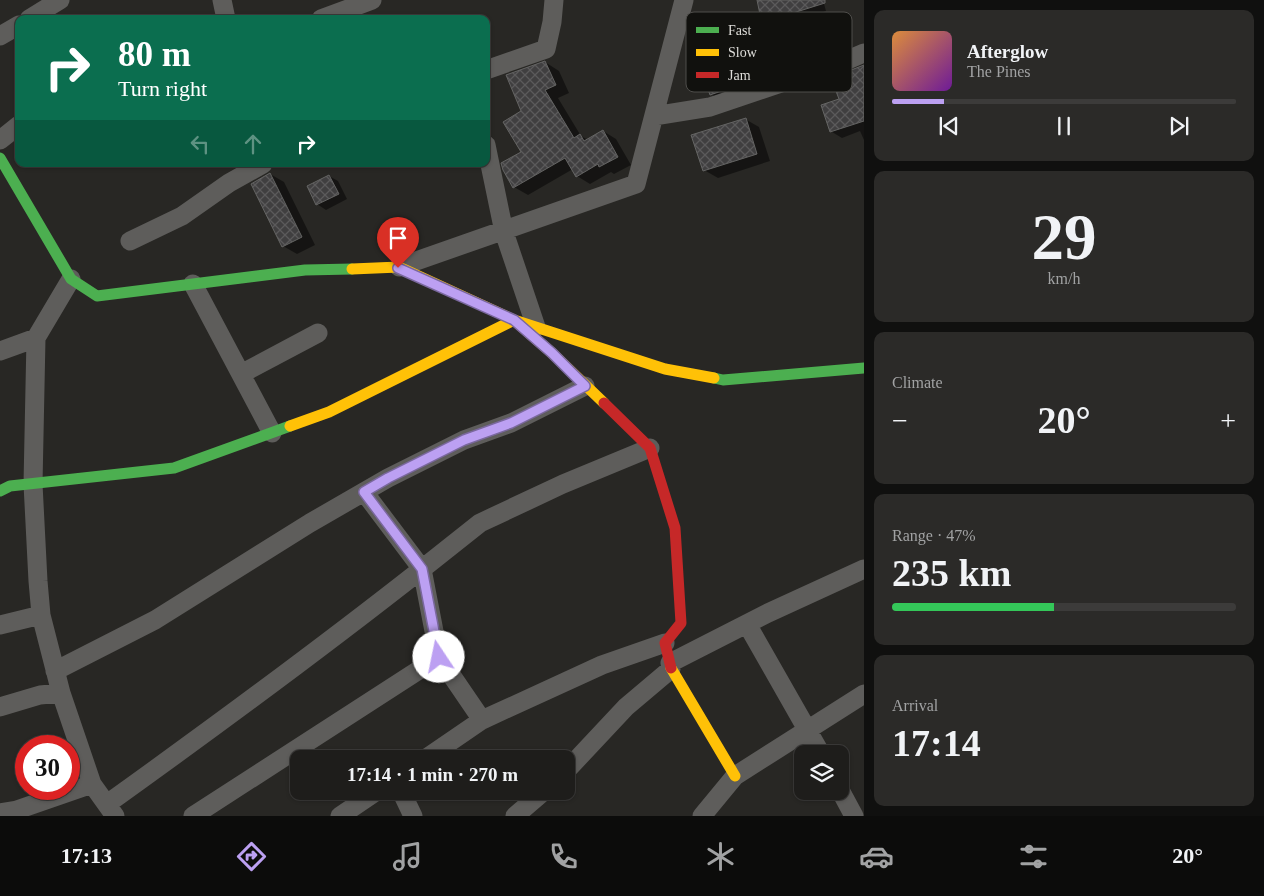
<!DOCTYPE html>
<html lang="en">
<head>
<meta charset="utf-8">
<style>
	:root { --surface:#1e1d1b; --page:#2b2a28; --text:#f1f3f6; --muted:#a1a2a3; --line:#3c3b3a; --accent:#bca0f2 }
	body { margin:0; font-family:"Times New Roman",serif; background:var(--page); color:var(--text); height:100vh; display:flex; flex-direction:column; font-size:19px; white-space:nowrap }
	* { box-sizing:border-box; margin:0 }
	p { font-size:16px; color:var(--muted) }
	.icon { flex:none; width:28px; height:28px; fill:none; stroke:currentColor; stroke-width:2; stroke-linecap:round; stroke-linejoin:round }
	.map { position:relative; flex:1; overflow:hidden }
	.panel { display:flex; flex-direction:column; gap:10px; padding:10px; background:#10100f; width:400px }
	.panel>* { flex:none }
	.banner { position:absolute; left:15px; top:15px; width:475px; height:152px; border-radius:10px; box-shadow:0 1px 4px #0004,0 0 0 1px var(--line); background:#0b6e4f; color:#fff; overflow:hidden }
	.controls { position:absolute; left:794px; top:745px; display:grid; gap:10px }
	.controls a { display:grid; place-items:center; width:55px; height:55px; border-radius:10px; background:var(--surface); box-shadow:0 1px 4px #0004,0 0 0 1px var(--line); font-size:25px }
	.speed { position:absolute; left:15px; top:735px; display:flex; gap:10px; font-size:25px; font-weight:700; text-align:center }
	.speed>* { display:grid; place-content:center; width:65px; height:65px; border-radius:50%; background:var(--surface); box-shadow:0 1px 4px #0004,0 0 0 1px var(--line); line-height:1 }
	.speed .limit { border:8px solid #d22; background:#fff; color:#111 }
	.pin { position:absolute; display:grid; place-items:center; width:42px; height:42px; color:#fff; margin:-51px -21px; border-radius:50% 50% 50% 0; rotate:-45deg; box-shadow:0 0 5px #0007 }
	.pin .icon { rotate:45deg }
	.me { position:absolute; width:55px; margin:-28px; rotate:349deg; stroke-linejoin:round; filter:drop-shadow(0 0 4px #0008) }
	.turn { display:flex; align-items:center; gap:18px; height:105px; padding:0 20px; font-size:22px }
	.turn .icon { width:65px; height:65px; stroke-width:2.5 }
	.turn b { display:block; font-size:35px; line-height:42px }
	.lanes { display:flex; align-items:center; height:48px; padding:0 20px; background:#0003; justify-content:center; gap:25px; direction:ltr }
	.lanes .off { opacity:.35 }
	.big { font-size:38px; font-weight:800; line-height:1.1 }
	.panel .card { flex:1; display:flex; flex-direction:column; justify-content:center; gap:8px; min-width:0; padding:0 18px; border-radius:10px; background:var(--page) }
	.panel .dial { align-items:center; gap:0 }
	.dial b { font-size:65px; line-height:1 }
	.song { display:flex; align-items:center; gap:15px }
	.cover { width:60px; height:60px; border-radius:8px; background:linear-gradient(135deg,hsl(30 70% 55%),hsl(280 70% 35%)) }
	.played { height:5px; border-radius:2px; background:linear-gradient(90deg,var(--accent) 15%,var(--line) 15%) }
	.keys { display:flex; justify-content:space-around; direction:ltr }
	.heat { display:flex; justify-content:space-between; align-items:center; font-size:28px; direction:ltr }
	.charge { height:8px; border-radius:4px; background:linear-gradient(90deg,#34c759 47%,var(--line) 0) }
	.trip { position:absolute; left:290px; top:750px; width:285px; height:50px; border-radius:10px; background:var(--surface); box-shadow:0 1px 4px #0004,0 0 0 1px var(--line); font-weight:800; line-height:50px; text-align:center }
	.tab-bar { display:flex; height:80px; justify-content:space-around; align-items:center; background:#0c0c0b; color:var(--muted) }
	.tab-bar .icon { width:35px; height:35px }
	.tab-bar .on { color:var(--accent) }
	.tab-bar b { font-size:22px; color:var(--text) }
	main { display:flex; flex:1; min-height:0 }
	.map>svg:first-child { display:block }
	.shadow { fill:#0007 }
	.building { fill:url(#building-cross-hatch); stroke:#646463 }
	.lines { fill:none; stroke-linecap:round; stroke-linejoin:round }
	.street { stroke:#5e5d5b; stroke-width:19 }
	.fast { stroke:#4caf50; stroke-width:11 }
	.slow { stroke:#ffc107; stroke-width:11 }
	.jam { stroke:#c62828; stroke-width:11 }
	.route-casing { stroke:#7a689d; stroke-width:12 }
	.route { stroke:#bca0f2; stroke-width:9 }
	.key { fill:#11110e; stroke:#4f4e4b; stroke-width:1 }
	.key-label { font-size:14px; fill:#dfdeda }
</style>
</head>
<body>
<main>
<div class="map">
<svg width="864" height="816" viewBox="0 0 864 816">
	<defs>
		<pattern id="building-cross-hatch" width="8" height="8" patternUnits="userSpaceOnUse" patternTransform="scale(1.25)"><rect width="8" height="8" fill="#403f40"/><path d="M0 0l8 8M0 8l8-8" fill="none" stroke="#5b5a5b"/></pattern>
	</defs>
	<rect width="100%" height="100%" fill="#282724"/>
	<path class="shadow" d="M758 0H823L826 11 803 19 815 68 774 82 764 77 752 28 764 25Z
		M717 52 726 57 738 93 720 100 711 94Z
		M545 62 559 71 569 93 558 98 581 136 588 140 603 131 616 139 631 165 614 174 611 172 590 184 577 176 573 169 528 195 514 187 523 152V111Z
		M864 66V140L860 131 842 138 832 132 823 106 840 100Z
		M745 119 759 127 770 161 718 178 704 170Z
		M270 174 284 182 315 245 297 254 283 246Z
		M329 176 338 181 347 199 326 210 317 204Z"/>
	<path class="building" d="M757 0H825V3L793 13 805 63 762 77 750 27 762 24Z
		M717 50 730 88 710 95 697 58Z
		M545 61 556 85 545 90 574 138 580 134 584 141 603 130 618 157 599 167 598 164 576 177 565 158 513 188 503 170 501 163 521 152 503 122 521 111 506 75Z
		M864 65V121L830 132 821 105 839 99 831 78Z
		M746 118 757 154 703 171 691 135Z
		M270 173 302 237 282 247 251 184Z
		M329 175 339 194 316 205 307 186Z"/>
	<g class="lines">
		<path class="street" d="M222 0 226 19
			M29 19 60 0
			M321 19 372 0
			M0 36 19 25
			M486 70 546 49 552 22 554 0
			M654 116 710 107 843 62 864 53
			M0 140 19 125
			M486 145 504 232 536 327
			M130 241 182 216 229 183 263 164
			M399 267 636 184 684 0
			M71 279 36 338 33 484 38 581 41 615 61 693 92 784 115 816
			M193 284 272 433
			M0 351 36 338
			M241 374 318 333
			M747 624 821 754
			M0 625 41 615
			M670 663 768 613 864 569
			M55 671 155 620 310 523 388 478 464 440 511 423 585 386
			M0 707 40 695 61 693
			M482 720 439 657 422 569 480 523 563 484 650 448
			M425 759 482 720 602 665 665 643
			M566 771 626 707 671 669
			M840 790 854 816
			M401 791 413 816
			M107 804C213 728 319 650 422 569L364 492
			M0 813 17 810 92 784
			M193 816 439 657
			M340 816 377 791
			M515 816 544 791
			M702 816 735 776 864 694"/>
		<path class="fast" d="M0 158 71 279 97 296 305 270 352 269
			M714 378 723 380 864 368
			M0 491 10 486 174 468 290 426"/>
		<path class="slow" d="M352 269 399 267 514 320 665 369 714 378
			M290 426 329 412 514 320 552 353 604 403
			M671 668 735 776"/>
		<path class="jam" d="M604 403 650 448 675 528 681 623 665 643 671 668"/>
	</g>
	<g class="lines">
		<g class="route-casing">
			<path id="route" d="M398 268 514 320 552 353 585 386 511 423 464 440 388 478 364 492 422 569 439 657"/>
		</g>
		<use href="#route" class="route"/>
	</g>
	<rect x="686" y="12" width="166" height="80" rx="8" class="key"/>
	<rect x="696" y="27" width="23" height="6" fill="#4caf50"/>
	<rect x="696" y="49" width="23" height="7" fill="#ffc107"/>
	<rect x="696" y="72" width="23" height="6" fill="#c62828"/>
	<g class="key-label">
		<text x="728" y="35">Fast</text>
		<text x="728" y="57">Slow</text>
		<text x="728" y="80">Jam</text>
	</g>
</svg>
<div class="controls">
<a><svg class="icon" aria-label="layers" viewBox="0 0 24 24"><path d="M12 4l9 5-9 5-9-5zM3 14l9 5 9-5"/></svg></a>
</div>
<div class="speed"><div class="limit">30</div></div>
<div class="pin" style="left:398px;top:268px;background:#d93025"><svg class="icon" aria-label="arrive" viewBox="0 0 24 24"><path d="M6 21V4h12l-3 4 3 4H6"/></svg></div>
<svg class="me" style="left:439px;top:657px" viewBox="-20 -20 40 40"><circle r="19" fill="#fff"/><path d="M0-13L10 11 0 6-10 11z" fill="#bca0f2"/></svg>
<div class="trip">17:14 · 1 min · 270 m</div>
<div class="banner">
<div class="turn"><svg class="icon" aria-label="right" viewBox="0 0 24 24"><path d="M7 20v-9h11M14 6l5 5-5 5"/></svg><div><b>80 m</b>Turn right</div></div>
<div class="lanes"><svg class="icon off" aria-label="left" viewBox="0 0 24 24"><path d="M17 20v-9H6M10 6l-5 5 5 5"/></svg><svg class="icon off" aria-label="ahead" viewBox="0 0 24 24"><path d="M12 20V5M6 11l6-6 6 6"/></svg><svg class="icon" aria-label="right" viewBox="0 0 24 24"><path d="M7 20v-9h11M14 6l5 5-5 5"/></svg></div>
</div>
</div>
<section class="panel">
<div class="card">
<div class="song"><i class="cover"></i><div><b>Afterglow</b><p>The Pines</p></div></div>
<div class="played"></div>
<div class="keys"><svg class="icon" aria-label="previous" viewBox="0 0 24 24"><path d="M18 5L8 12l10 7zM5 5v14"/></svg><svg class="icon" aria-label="pause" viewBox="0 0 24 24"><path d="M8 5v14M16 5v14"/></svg><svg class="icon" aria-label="next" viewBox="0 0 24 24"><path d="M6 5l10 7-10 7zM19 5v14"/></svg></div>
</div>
<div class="card dial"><b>29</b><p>km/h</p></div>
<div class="card"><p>Climate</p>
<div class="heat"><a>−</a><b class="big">20°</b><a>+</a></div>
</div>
<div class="card"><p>Range · 47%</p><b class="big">235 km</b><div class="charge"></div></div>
<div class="card"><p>Arrival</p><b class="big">17:14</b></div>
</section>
</main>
<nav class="tab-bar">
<b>17:13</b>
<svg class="icon on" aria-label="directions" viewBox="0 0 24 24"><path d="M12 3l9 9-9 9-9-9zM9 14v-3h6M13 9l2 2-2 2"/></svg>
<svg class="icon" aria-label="music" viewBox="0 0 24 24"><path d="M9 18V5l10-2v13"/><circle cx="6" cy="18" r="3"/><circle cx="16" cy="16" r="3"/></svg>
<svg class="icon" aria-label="phone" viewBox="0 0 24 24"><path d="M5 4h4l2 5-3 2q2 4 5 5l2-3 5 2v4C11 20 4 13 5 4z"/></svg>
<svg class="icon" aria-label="climate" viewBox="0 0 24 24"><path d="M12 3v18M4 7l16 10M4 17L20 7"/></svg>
<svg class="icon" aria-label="car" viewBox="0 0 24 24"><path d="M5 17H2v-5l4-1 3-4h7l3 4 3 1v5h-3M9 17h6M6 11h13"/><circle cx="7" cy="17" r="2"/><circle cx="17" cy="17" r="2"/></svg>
<svg class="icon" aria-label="filters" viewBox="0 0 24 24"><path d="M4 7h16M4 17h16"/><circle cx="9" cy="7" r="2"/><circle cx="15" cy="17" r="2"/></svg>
<b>20°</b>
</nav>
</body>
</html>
